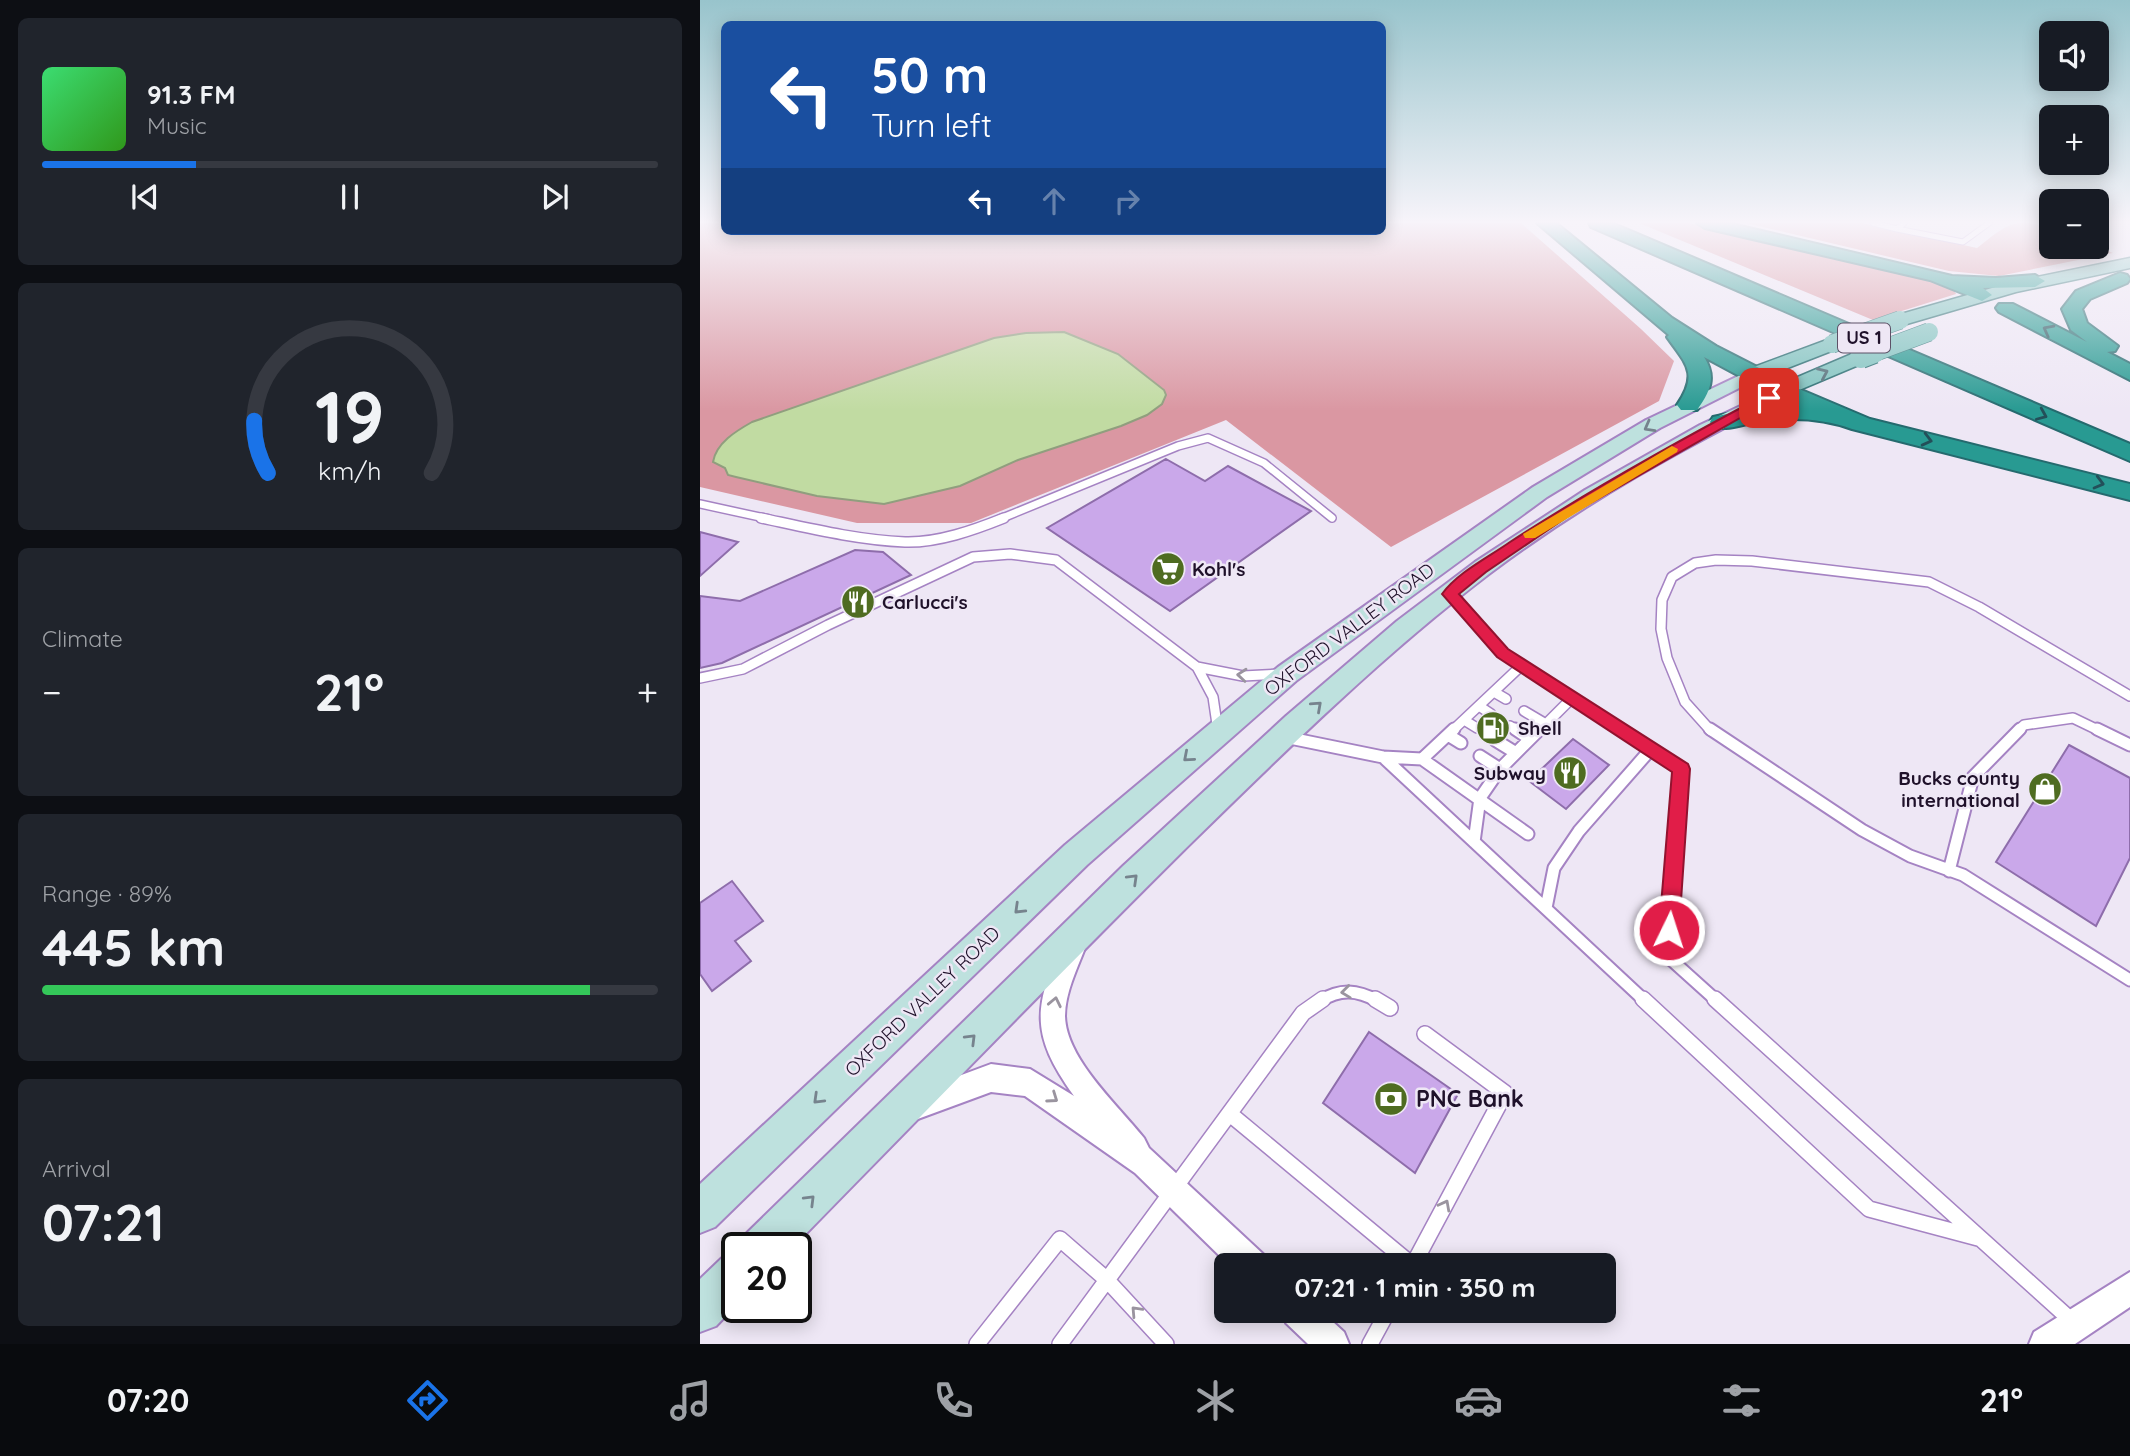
<!DOCTYPE html>
<html lang="en">
<head>
<meta charset="utf-8">
<style>
	:root { --surface:#171b24; --page:#20242c; --text:#f1f3f6; --muted:#9ea1a6; --line:#363941; --accent:#1a73e8 }
	body { margin:0; font-family:Quicksand,sans-serif; background:var(--page); color:var(--text); height:100vh; display:flex; flex-direction:column; font-size:26px; white-space:nowrap }
	* { box-sizing:border-box; margin:0 }
	p { font-size:23px; color:var(--muted) }
	.icon { flex:none; width:38px; height:38px; fill:none; stroke:currentColor; stroke-width:2; stroke-linecap:round; stroke-linejoin:round }
	.map { position:relative; flex:1; overflow:hidden }
	.sheet { display:flex; flex-direction:column; gap:18px; padding:18px; background:#0d0f14; width:700px }
	.sheet>* { flex:none }
	.top-card { position:absolute; left:21px; top:21px; width:665px; height:214px; border-radius:10px; box-shadow:0 4px 18px #0003; background:#1a4fa0; color:#fff; overflow:hidden }
	.controls { position:absolute; left:1339px; top:21px; display:grid; gap:14px }
	.controls a { display:grid; place-items:center; width:70px; height:70px; border-radius:10px; background:var(--surface); box-shadow:0 4px 18px #0003; font-size:35px }
	.speed { position:absolute; left:21px; top:1232px; display:flex; gap:14px; font-size:35px; font-weight:700; text-align:center }
	.speed>* { display:grid; place-content:center; width:91px; height:91px; border-radius:50%; background:var(--surface); box-shadow:0 4px 18px #0003; line-height:1 }
	.speed .limit { border:4px solid #111; border-radius:10px; background:#fff; color:#111 }
	.pin { position:absolute; display:grid; place-items:center; width:60px; height:60px; color:#fff; margin:-30px; border-radius:14px; box-shadow:0 4px 10px #0006 }
	.me { position:absolute; width:77px; margin:-38px; rotate:4deg; stroke-linejoin:round; filter:drop-shadow(0 0 5px #0008) }
	.turn { display:flex; align-items:center; gap:24px; height:147px; padding:0 35px; font-size:32px }
	.turn .icon { width:91px; height:91px; stroke-width:2.5 }
	.turn b { display:block; font-size:49px; line-height:60px }
	.lanes { display:flex; align-items:center; height:66px; padding:0 35px; background:#0003; justify-content:center; gap:35px; direction:ltr }
	.lanes .off { opacity:.35 }
	.big { font-size:52px; font-weight:700; line-height:1.1 }
	.sheet .tile { flex:1; display:flex; flex-direction:column; justify-content:center; gap:10px; min-width:0; padding:0 24px; border-radius:10px; background:var(--page) }
	.sheet .dial { align-items:center; gap:0 }
	.dial svg { height:182px; overflow:visible; fill:none; stroke:var(--line); stroke-width:7; stroke-linecap:round; text-anchor:middle }
	.dial text { fill:var(--text); stroke:none }
	.song { display:flex; align-items:center; gap:21px }
	.cover { width:84px; height:84px; border-radius:10px; background:linear-gradient(135deg,hsl(140 70% 55%),hsl(110 70% 35%)) }
	.played { height:7px; border-radius:4px; background:linear-gradient(90deg,var(--accent) 25%,var(--line) 25%) }
	.keys { display:flex; justify-content:space-around; direction:ltr }
	.heat { display:flex; justify-content:space-between; align-items:center; font-size:38px; direction:ltr }
	.charge { height:10px; border-radius:5px; background:linear-gradient(90deg,#34c759 89%,var(--line) 0) }
	.trip { position:absolute; left:514px; top:1253px; width:402px; height:70px; border-radius:10px; background:var(--surface); box-shadow:0 4px 18px #0003; font-weight:700; line-height:70px; text-align:center }
	.tabs { display:flex; height:112px; justify-content:space-around; align-items:center; background:#090b0e; color:var(--muted) }
	.tabs .icon { width:49px; height:49px }
	.tabs .current { color:var(--accent) }
	.tabs b { font-size:32px; color:var(--text) }
	main { display:flex; flex:1; min-height:0 }
	.map>svg:first-child { display:block }
	.forest { fill:#da97a2 }
	.water { fill:#c1dba2; stroke:#909e7e; stroke-width:2 }
	.building { fill:#caa8ea; stroke:#8e6dab; stroke-width:2 }
	.lines { fill:none; stroke-linecap:round; stroke-linejoin:round }
	.service-far4-casing { stroke:#a583c3; stroke-width:7 }
	.service-far3-casing { stroke:#a583c3; stroke-width:10 }
	.service-far2-casing { stroke:#a583c3; stroke-width:12 }
	.service-far1-casing { stroke:#a583c3; stroke-width:15 }
	.service-casing { stroke:#a583c3; stroke-width:18 }
	.minor-casing { stroke:#a583c3; stroke-width:4 }
	.secondary-casing { stroke:#a583c3; stroke-width:4 }
	.primary-casing { stroke:#256a6e; stroke-width:3 }
	.motorway-casing { stroke:#256a6e; stroke-width:4 }
	.service-far4 { stroke:#fff; stroke-width:5 }
	.service-far3 { stroke:#fff; stroke-width:7 }
	.service-far2 { stroke:#fff; stroke-width:9 }
	.service-far1 { stroke:#fff; stroke-width:11 }
	.service { stroke:#fff; stroke-width:15 }
	.minor { fill:#fff; fill-rule:evenodd }
	.secondary { fill:#bee1de; fill-rule:evenodd }
	.primary { fill:#7ec2be; fill-rule:evenodd }
	.motorway { fill:#289a92; fill-rule:evenodd }
	.primary-bridge-far1-casing { stroke:#256a6e; stroke-width:19; stroke-linecap:butt }
	.primary-bridge-casing { stroke:#256a6e; stroke-width:24; stroke-linecap:butt }
	.primary-bridge-far1 { stroke:#7ec2be; stroke-width:18 }
	.primary-bridge { stroke:#7ec2be; stroke-width:22 }
	.oneway { stroke:#234f59 }
	.oneway2 { stroke:#4e6a74 }
	.oneway3 { stroke:#76838d }
	.oneway4 { stroke:#9a949f }
	.route { fill:#e11d48; stroke:#92132f; stroke-width:2 }
	.slow { fill:#f59e0b }
	.labels { text-anchor:middle; stroke-width:5; stroke-linejoin:round; paint-order:stroke }
	.shield { fill:#eee7f5; stroke:#5d5167; stroke-width:2 }
	.shield-label { font-size:18px; font-weight:bold; fill:#1f112a }
	.poi-label { font-size:19px; font-weight:bold; fill:#1f112a; stroke:#eee7f5; text-anchor:start }
	.street-label { font-size:19px; fill:#1f112a; stroke:#eee7f5 }
	.near-poi-label { font-size:23px; font-weight:bold; fill:#1f112a; stroke:#eee7f5; text-anchor:start }
</style>
</head>
<body>
<main>
<section class="sheet">
<div class="tile">
<div class="song"><i class="cover"></i><div><b>91.3 FM</b><p>Music</p></div></div>
<div class="played"></div>
<div class="keys"><svg class="icon" aria-label="previous" viewBox="0 0 24 24"><path d="M18 5L8 12l10 7zM5 5v14"/></svg><svg class="icon" aria-label="pause" viewBox="0 0 24 24"><path d="M8 5v14M16 5v14"/></svg><svg class="icon" aria-label="next" viewBox="0 0 24 24"><path d="M6 5l10 7-10 7zM19 5v14"/></svg></div>
</div>
<div class="tile dial"><svg viewBox="0 0 100 80">
<path d="M14 69A42 42 0 1 1 86 69"/>
<path d="M14 69A42 42 0 0 1 8 46" stroke="#1a73e8"/>
<text x="50" y="56" font-size="32" font-weight="700">19</text>
<text x="50" y="72" font-size="11">km/h</text>
</svg></div>
<div class="tile"><p>Climate</p>
<div class="heat"><a>−</a><b class="big">21°</b><a>+</a></div>
</div>
<div class="tile"><p>Range · 89%</p><b class="big">445 km</b><div class="charge"></div></div>
<div class="tile"><p>Arrival</p><b class="big">07:21</b></div>
</section>
<div class="map">
<svg width="1430" height="1344" viewBox="0 0 1430 1344">
	<rect width="100%" height="100%" fill="#eee7f5"/>
	<path class="forest" d="M0 223H24V231H682L683 223H821L941 329 974 361 959 401 691 547 526 420 271 523H157L0 487Z
		M939 223H989L1216 276 1252 286 1256 294 1173 320Z
		M1046 223H1162L1277 248C1306 226 1313 215 1351 229V247L1397 246 1413 253 1299 276 1249 271Z"/>
	<path class="water" d="M364 332 418 354 464 390 466 395 462 404 447 415 421 426 318 460 260 486 184 504 117 496 36 477 28 475 25 468 13 462C16 443 36 431 52 422L294 338 326 333Z"/>
	<path class="building" d="M466 459 505 481 528 466 611 511 470 611 347 528Z
		M0 532 38 542 0 576Z
		M155 550 183 552 211 575 22 663 0 668V596L40 601Z
		M873 739 909 765 866 809 829 781Z
		M1369 745 1430 778V858L1396 926 1296 862Z
		M32 881 63 921 35 941 51 961 12 991 0 974V903Z
		M669 1032 758 1094 715 1173 623 1103Z"/>
	<g class="lines">
		<g class="service-far4-casing">
			<path id="service-far4" d="M1173 223 1197 229 1204 223
				M1197 229 1263 242 1289 223"/>
		</g>
		<g class="service-far3-casing">
			<path id="service-far3" d="M0 504 69 519
				M300 519 478 446 508 438 564 463 632 518"/>
		</g>
		<g class="service-far2-casing">
			<path id="service-far2" d="M61 518C108 528 157 540 205 542 238 543 274 530 304 518
				M750 594 802 653 923 731
				M497 667 543 676 579 674
				M0 678 43 669 128 625 273 557 310 554 356 560 497 667 513 697 518 731
				M794 692 806 699
				M779 706 791 714
				M824 711 846 724
				M764 720 777 728
				M810 726 818 731
				M752 731 822 665
				M839 731 872 698
				M1011 731 985 702 967 658 961 629 962 600 972 577 995 563 1016 560 1052 561 1229 582 1279 607 1430 696
				M1318 731 1324 725 1373 718 1400 731"/>
		</g>
		<g class="service-far1-casing">
			<path id="service-far1" d="M815 729 830 739
				M920 729 982 769 967 956 1017 1001
				M1010 729 1162 830 1210 856 1263 875 1430 980
				M1397 729 1430 745
				M748 735 761 743
				M585 737 683 757 722 759 754 729
				M795 740 816 753
				M780 756 800 769
				M683 757 945 1001
				M722 759 828 834
				M774 842 780 798 800 769 840 729
				M1249 871 1273 777 1320 729
				M846 908 854 868 879 831 951 749
				M620 1001C641 988 657 990 678 1001"/>
		</g>
		<g class="service-casing">
			<path id="service" d="M675 999 690 1008
				M943 999 1169 1209 1278 1238
				M1015 999 1372 1321
				M530 1114 712 1265
				M713 1265 805 1093 725 1034
				M277 1344 360 1239 406 1279 466 1344
				M360 1344 603 1013 623 999
				M670 1344 688 1311"/>
		</g>
		<g class="minor-casing">
			<path id="minor" d="M372 936 381 939 385 948C377 969 365 993 365 1016 366 1059 418 1105 444 1138L449 1148 563 1254 568 1265H529L435 1173 325 1096 291 1092 215 1120 205 1116 201 1106 205 1096 291 1064 330 1069 374 1096C329 1033 334 1008 363 939Z
				M1430 1272V1307L1375 1344H1329L1334 1332Z
				M582 1311H621L644 1332 649 1344H608L586 1323Z"/>
		</g>
		<g class="secondary-casing">
			<path id="secondary" d="M1053 369 1059 370 1062 374 1059 378 960 428 847 497 596 681 387 865 15 1227 0 1233V1184L365 845 578 667 833 487 946 420Z
				M1085 385 1091 386 1094 390 1091 394C986 446 883 503 789 574 680 657 582 754 484 850 352 981 222 1115 92 1248H41L47 1233 423 866 586 716 697 621 775 562 885 490 1000 425Z
				M37 1251V1304L16 1326 0 1332V1279L22 1258Z"/>
		</g>
		<g class="primary-casing">
			<path id="primary" d="M1430 258V268L1316 292 1200 326 1191 320 1194 316 1313 282Z
				M1132 338 1142 344 1139 348 1070 375 1086 382 1154 353H1168L1171 357 1168 361 1085 396 1046 378 1043 374 1046 370Z"/>
		</g>
		<g class="motorway-casing">
			<path id="motorway" d="M837 223H856L972 318 1016 346 1061 369 1064 374 1061 379H1045L1004 357C1017 377 1010 392 997 410H981L977 405C999 373 986 364 967 337L969 335Z
				M889 223H912L1430 444V461L891 227Z
				M997 223H1028L1252 276 1296 278 1335 275 1345 281 1335 287 1283 288 1292 295 1282 301 1230 280 1005 228Z
				M1420 273 1427 275 1430 279 1427 283 1390 299 1382 309 1387 323 1418 346 1415 351 1407 352 1430 364V380L1299 312 1296 308 1299 304H1313L1387 342 1371 330 1362 309 1376 291Z
				M1085 383 1170 419 1430 484V500L1152 429C1125 419 1092 417 1062 421 1046 423 1029 431 1013 427L1010 422 1013 417 1059 407 1098 406 1077 395 1073 390 1077 385Z"/>
		</g>
		<use href="#service-far4" class="service-far4"/>
		<use href="#service-far3" class="service-far3"/>
		<use href="#service-far2" class="service-far2"/>
		<use href="#service-far1" class="service-far1"/>
		<use href="#service" class="service"/>
		<use href="#minor" class="minor"/>
		<use href="#secondary" class="secondary"/>
		<use href="#primary" class="primary"/>
		<use href="#motorway" class="motorway"/>
		<g class="primary-bridge-far1-casing">
			<path id="primary-bridge-far1" d="M1132 344 1200 320
				M1170 354 1229 332"/>
		</g>
		<g class="primary-bridge-casing">
			<path id="primary-bridge" d="M1161 357 1174 352"/>
		</g>
		<use href="#primary-bridge-far1" class="primary-bridge-far1"/>
		<use href="#primary-bridge" class="primary-bridge"/>
	</g>
	<defs><path id="oneway-chevron" d="M-2-3.5L2.5 0L-2 3.5" fill="none" stroke-width="1.6" stroke-linecap="round" stroke-linejoin="round" transform="scale(1.75)"/></defs>
	<g class="oneway">
		<use href="#oneway-chevron" transform="translate(1348 330) rotate(-152)"/>
		<use href="#oneway-chevron" transform="translate(1342 415) rotate(23)"/>
		<use href="#oneway-chevron" transform="translate(1227 440) rotate(14)"/>
		<use href="#oneway-chevron" transform="translate(1399 483) rotate(15)"/>
	</g>
	<use class="oneway2" href="#oneway-chevron" transform="translate(1123 373) rotate(-24)"/>
	<g class="oneway3">
		<use href="#oneway-chevron" transform="translate(949 427) rotate(151)"/>
		<use href="#oneway-chevron" transform="translate(617 706) rotate(-42)"/>
		<use href="#oneway-chevron" transform="translate(488 757) rotate(139)"/>
		<use href="#oneway-chevron" transform="translate(433 879) rotate(-44)"/>
		<use href="#oneway-chevron" transform="translate(319 909) rotate(136)"/>
		<use href="#oneway-chevron" transform="translate(271 1039) rotate(-45)"/>
		<use href="#oneway-chevron" transform="translate(118 1099) rotate(136)"/>
		<use href="#oneway-chevron" transform="translate(110 1200) rotate(-45)"/>
	</g>
	<g class="oneway4">
		<use href="#oneway-chevron" transform="translate(542 675) rotate(-175)"/>
		<use href="#oneway-chevron" transform="translate(646 992) rotate(173)"/>
		<use href="#oneway-chevron" transform="translate(355 1002) rotate(-78)"/>
		<use href="#oneway-chevron" transform="translate(353 1098) rotate(35)"/>
		<use href="#oneway-chevron" transform="translate(745 1205) rotate(-62)"/>
		<use href="#oneway-chevron" transform="translate(436 1311) rotate(-133)"/>
	</g>
	<linearGradient id="sky" x2="0" y2="1"><stop stop-color="#98c4cc"/><stop offset="0.54" stop-color="#f7f4fa"/><stop offset="1" stop-color="#f7f4fa" stop-opacity="0"/></linearGradient>
	<rect width="1430" height="411" fill="url(#sky)"/>
	<path class="route" d="M1065 395 1075 398 873 513 786 572 759 594 808 649 988 764 990 769 979 930 976 937 969 939 962 937 959 930 972 772 797 657 742 594C758 572 789 557 810 542 893 488 978 441 1065 395Z"/>
	<path class="slow" d="M972 446 978 449 977 452 835 538H825L823 534Z"/>
	<defs>
		<g id="supermarket-disc" transform="scale(1.75)"><circle r="9.5" fill="#4f6c21" stroke="#eee7f5"/><path d="M-6-5.5h2.5l.6 2H6L4.5 2H-2.5L-4.4-4H-6ZM-1.5 3.2a1.3 1.3 0 1 0 .1 0ZM3 3.2a1.3 1.3 0 1 0 .1 0Z" fill="#fff"/></g>
		<g id="restaurant-disc" transform="scale(1.75)"><circle r="9.5" fill="#4f6c21" stroke="#eee7f5"/><path d="M-5-6h1v4h1v-4h1v4h1v-4h1v5L-1.5 .5V6h-2V.5L-5-1ZM5-6V6H3V1.5H1.5Q1.5-4 5-6Z" fill="#fff"/></g>
		<g id="fuel-disc" transform="scale(1.75)"><circle r="9.5" fill="#4f6c21" stroke="#eee7f5"/><path d="M-5.5-6h7V0h2V4h1.3V-2.5L3-4.5l.8-.8L6-3V5H2.5V1h-1V6h-7ZM-4.2-4.7v3.2H.2V-4.7Z" fill="#fff"/></g>
		<g id="shop-disc" transform="scale(1.75)"><circle r="9.5" fill="#4f6c21" stroke="#eee7f5"/><path d="M-5-2.5h2.3a2.7 3.5 0 0 1 5.4 0H5L5.5 6h-11ZM-1.5-2.5h3a1.5 2.3 0 0 0-3 0Z" fill="#fff"/></g>
		<g id="bank-disc" transform="scale(1.75)"><circle r="9.5" fill="#4f6c21" stroke="#eee7f5"/><path d="M-6-4H6V4H-6ZM0-2.3a2.3 2.3 0 1 0 0 4.6a2.3 2.3 0 1 0 0-4.6Z" fill="#fff"/></g>
	</defs>
	<g fill-rule="evenodd">
		<use href="#supermarket-disc" x="468" y="569"/>
		<use href="#restaurant-disc" x="158" y="602"/>
		<use href="#fuel-disc" x="793" y="728"/>
		<use href="#restaurant-disc" x="870" y="773"/>
		<use href="#shop-disc" x="1345" y="789"/>
		<use href="#bank-disc" x="691" y="1099"/>
	</g>
	<g class="labels">
		<rect class="shield" x="1138" y="323.5" width="52" height="29" rx="5"/>
		<g class="shield-label">
			<text x="1164" y="344">US 1</text>
		</g>
		<g class="poi-label">
			<text x="492" y="576">Kohl's</text>
			<text x="182" y="609">Carlucci's</text>
			<text x="818" y="735">Shell</text>
			<text x="846" y="780" text-anchor="end">Subway</text>
			<text x="1320" y="785" text-anchor="end">Bucks county<tspan x="1320" dy="22">international</tspan></text>
		</g>
		<g class="street-label">
			<text transform="translate(649 629) rotate(-37)" y="7">OXFORD VALLEY ROAD</text>
			<text transform="translate(222 1001) rotate(-44)" y="7">OXFORD VALLEY ROAD</text>
		</g>
		<g class="near-poi-label">
			<text x="716" y="1107">PNC Bank</text>
		</g>
	</g>
</svg>
<div class="controls">
<a><svg class="icon" aria-label="sound" viewBox="0 0 24 24"><path d="M4 9h4l5-4v14l-5-4H4zM17 9q2 3 0 6"/></svg></a>
<a>+</a>
<a>−</a>
</div>
<div class="speed"><div class="limit">20</div></div>
<div class="pin" style="left:1069px;top:398px;background:#d93025"><svg class="icon" aria-label="arrive" viewBox="0 0 24 24"><path d="M6 21V4h12l-3 4 3 4H6"/></svg></div>
<svg class="me" style="left:969px;top:930px" viewBox="-20 -20 40 40"><circle r="17" fill="#e11d48" stroke="#fff" stroke-width="3"/><path d="M0-11L8 9 0 5-8 9z" fill="#fff"/></svg>
<div class="trip">07:21 · 1 min · 350 m</div>
<div class="top-card">
<div class="turn"><svg class="icon" aria-label="left" viewBox="0 0 24 24"><path d="M17 20v-9H6M10 6l-5 5 5 5"/></svg><div><b>50 m</b>Turn left</div></div>
<div class="lanes"><svg class="icon" aria-label="left" viewBox="0 0 24 24"><path d="M17 20v-9H6M10 6l-5 5 5 5"/></svg><svg class="icon off" aria-label="ahead" viewBox="0 0 24 24"><path d="M12 20V5M6 11l6-6 6 6"/></svg><svg class="icon off" aria-label="right" viewBox="0 0 24 24"><path d="M7 20v-9h11M14 6l5 5-5 5"/></svg></div>
</div>
</div>
</main>
<nav class="tabs">
<b>07:20</b>
<svg class="icon current" aria-label="directions" viewBox="0 0 24 24"><path d="M12 3l9 9-9 9-9-9zM9 14v-3h6M13 9l2 2-2 2"/></svg>
<svg class="icon" aria-label="music" viewBox="0 0 24 24"><path d="M9 18V5l10-2v13"/><circle cx="6" cy="18" r="3"/><circle cx="16" cy="16" r="3"/></svg>
<svg class="icon" aria-label="phone" viewBox="0 0 24 24"><path d="M5 4h4l2 5-3 2q2 4 5 5l2-3 5 2v4C11 20 4 13 5 4z"/></svg>
<svg class="icon" aria-label="climate" viewBox="0 0 24 24"><path d="M12 3v18M4 7l16 10M4 17L20 7"/></svg>
<svg class="icon" aria-label="car" viewBox="0 0 24 24"><path d="M5 17H2v-5l4-1 3-4h7l3 4 3 1v5h-3M9 17h6M6 11h13"/><circle cx="7" cy="17" r="2"/><circle cx="17" cy="17" r="2"/></svg>
<svg class="icon" aria-label="filters" viewBox="0 0 24 24"><path d="M4 7h16M4 17h16"/><circle cx="9" cy="7" r="2"/><circle cx="15" cy="17" r="2"/></svg>
<b>21°</b>
</nav>
</body>
</html>
